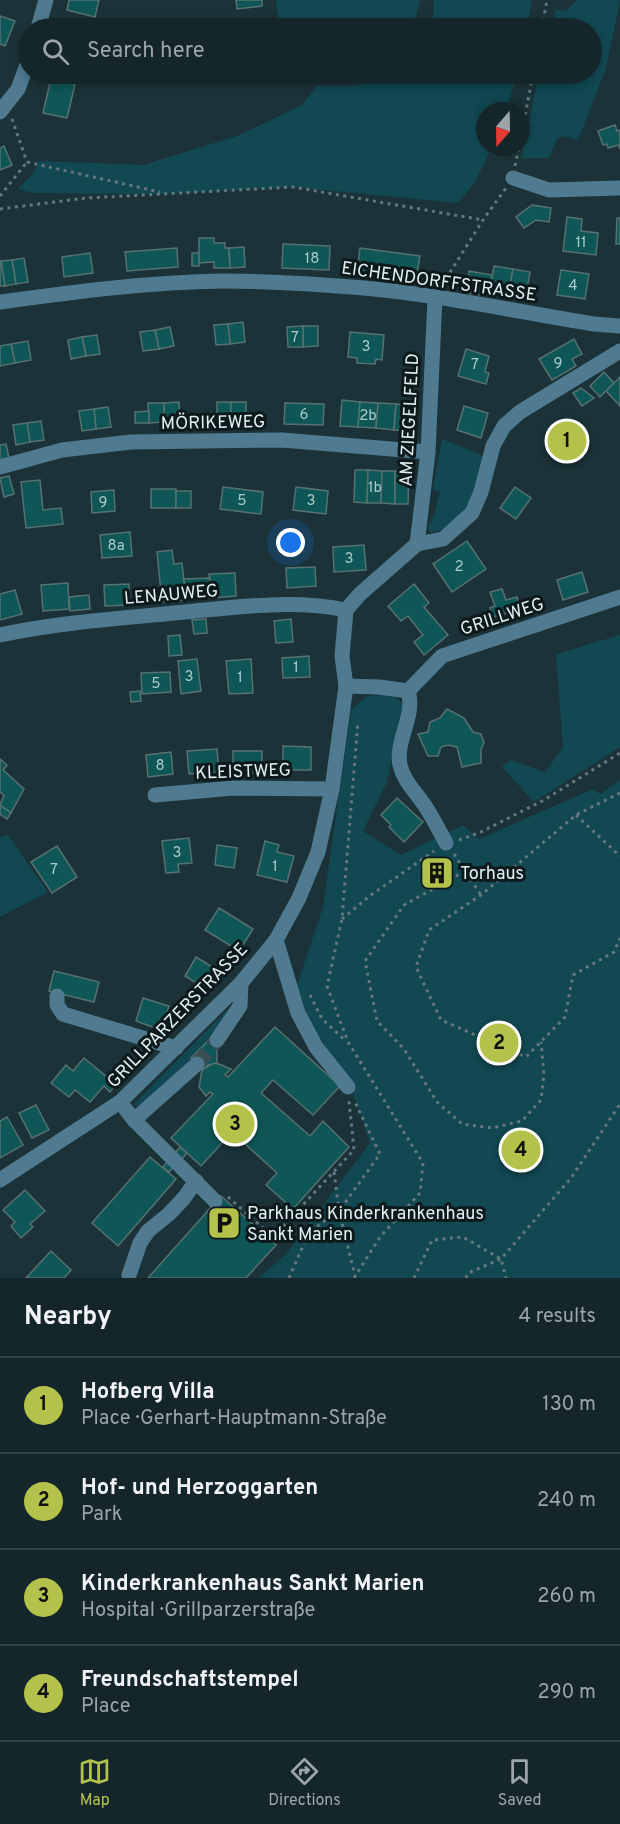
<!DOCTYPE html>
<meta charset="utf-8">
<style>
:root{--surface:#14262a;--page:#1d2e32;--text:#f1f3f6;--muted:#9da5a8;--line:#334347;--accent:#b3c24b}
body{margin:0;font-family:Overpass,sans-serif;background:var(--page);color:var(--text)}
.compass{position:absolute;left:476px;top:102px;width:54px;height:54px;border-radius:50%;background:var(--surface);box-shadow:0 3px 9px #0003;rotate:200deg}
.you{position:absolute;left:291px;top:543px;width:21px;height:21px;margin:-15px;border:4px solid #fff;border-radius:50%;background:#1a73e8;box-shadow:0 0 0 9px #1a73e833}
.badge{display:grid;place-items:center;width:39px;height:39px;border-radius:50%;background:var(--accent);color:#111;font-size:20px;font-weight:700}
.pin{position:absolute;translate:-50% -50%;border:3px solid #fff;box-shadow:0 2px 6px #0006}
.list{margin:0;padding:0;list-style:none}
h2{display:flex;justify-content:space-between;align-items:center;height:78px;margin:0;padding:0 24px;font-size:26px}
h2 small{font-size:20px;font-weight:400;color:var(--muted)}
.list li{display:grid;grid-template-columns:39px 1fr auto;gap:18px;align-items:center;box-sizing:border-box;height:96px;padding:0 24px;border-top:2px solid var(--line)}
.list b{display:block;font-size:22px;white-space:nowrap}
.list p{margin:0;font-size:20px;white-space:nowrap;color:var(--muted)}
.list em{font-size:20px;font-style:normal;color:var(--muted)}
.icon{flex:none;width:33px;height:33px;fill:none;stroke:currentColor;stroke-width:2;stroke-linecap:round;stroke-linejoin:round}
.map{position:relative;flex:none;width:620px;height:1278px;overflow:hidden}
.search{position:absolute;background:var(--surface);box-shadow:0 3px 9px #0003;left:18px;right:18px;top:18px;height:66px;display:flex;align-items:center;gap:15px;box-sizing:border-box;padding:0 21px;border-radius:33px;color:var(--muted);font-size:22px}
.sheet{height:462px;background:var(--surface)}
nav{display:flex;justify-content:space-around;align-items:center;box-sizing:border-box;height:84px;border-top:2px solid var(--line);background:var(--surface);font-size:16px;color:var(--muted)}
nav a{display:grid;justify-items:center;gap:3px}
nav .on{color:var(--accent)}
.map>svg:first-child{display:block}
</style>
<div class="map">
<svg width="620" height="1278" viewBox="0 0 620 1278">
<rect width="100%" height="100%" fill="#1b3338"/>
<!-- green -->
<g fill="#114852">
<polygon points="276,0 420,0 413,28 279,28"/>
<polygon points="434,0 532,0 527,28 432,28"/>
<polygon points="577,0 620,0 606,68 578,140 564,136 557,139 549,158 521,158 539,74 592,74 592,28 551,28 556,10 566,11"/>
<polygon points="390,74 517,74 506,111 485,111 485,147 492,147 475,182 458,203 293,187 166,194 33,193 18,189 33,173 39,161 143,165 237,136 302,105 317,86 355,86"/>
<path d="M 442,439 L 486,457 C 483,469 479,493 472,503 C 464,514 443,534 430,532 L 428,527 L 434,515 L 440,492 L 433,489 Z"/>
<polygon points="620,635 620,747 534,802 502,767 510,760 545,772 563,748 556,654"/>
<polygon points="381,694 395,697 404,705 386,784 363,831 401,855 463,825 479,839 593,789 600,794 620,780 620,1278 259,1278 286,1254 370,1143 349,1082 311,1025 297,985 323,907 351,710 366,697"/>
<polygon points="8,835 48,892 0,917 0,837"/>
<path d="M 233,1004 C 210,1045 174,1076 141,1109 L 134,1105 L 136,1102 Z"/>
</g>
<!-- building -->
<g fill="#0e5756" stroke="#577170" stroke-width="1.5">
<polygon points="69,0 99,0 95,17 67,10"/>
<polygon points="236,0 262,0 262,6 237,9"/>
<polygon points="0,16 15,21 5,46 0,44"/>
<polygon points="51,78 75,84 67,118 43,113"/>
<polygon points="615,125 617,131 620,130 620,149 619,145 608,148 607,144 603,145 598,131"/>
<polygon points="4,146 12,165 0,170 0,148"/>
<polygon points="532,205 551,208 549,222 536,220 524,228 516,217"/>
<polygon points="567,217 582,219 581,231 598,233 596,255 563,251"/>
<polygon points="617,218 620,218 620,244 616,244"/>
<polygon points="199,238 214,238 214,243 225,243 225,248 229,248 230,268 214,268 214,262 199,263"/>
<polygon points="283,244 330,246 329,270 282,268"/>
<polygon points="244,247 245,267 230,268 229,248"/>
<polygon points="177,248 178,267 127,271 125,252"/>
<polygon points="360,248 420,256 416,280 357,272"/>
<polygon points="90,253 93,273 64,277 62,257"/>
<rect x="192" y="253" width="7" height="13"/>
<polygon points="24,258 28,282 16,284 12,260"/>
<polygon points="12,260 16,284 5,286 1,261"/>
<polygon points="1,261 5,286 0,286 0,262"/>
<polygon points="494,266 513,269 509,292 490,289"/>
<polygon points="513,269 530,272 526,295 509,292"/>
<polygon points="561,270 589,274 585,299 557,295"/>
<polygon points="469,271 492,275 489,296 466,293"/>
<polygon points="243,322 245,342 230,344 228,324"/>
<polygon points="228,324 230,344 216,345 214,325"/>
<polygon points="303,326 318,326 318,346 303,347"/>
<polygon points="303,326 303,347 288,347 287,327"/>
<polygon points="170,327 174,346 159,349 155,330"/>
<polygon points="155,330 159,349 143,351 140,332"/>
<polygon points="350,332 384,335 382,360 376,359 375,364 357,363 357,358 348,357"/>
<polygon points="97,335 100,354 86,356 82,337"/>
<polygon points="82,337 86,356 71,359 68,340"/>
<polygon points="574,339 582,354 572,359 576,366 552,380 539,359"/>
<polygon points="28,341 31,360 15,363 11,344"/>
<polygon points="11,344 15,363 0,366 0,346"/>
<polygon points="466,349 489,356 485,372 489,373 486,384 458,376"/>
<polygon points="604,372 614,383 600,397 590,386"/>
<polygon points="620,377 620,406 606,391"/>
<polygon points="581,388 594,398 582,406 573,393"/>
<polygon points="342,400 360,402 358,427 340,426"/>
<polygon points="179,402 180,422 164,422 164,403"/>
<polygon points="217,402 231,402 231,421 217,422"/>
<rect x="231" y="402" width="15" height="19"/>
<polygon points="360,402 378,403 376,428 358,427"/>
<polygon points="148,403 164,403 164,422 149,423"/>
<polygon points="285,403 324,404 323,425 284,424"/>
<polygon points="378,403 396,404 394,430 376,428"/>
<polygon points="396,404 413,406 411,431 394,430"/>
<polygon points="464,406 488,413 481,438 457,430"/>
<polygon points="108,407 111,427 96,429 94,409"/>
<polygon points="94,409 96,429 82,431 79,411"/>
<polygon points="149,411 149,423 135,423 135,412"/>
<polygon points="41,421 44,440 30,442 27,423"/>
<polygon points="27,423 30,442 16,445 13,425"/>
<polygon points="564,428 580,442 569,455 553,440"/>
<polygon points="6,444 9,458 0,460 0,445"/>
<polygon points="355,470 368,470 367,503 354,502"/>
<polygon points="368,470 382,471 381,503 367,503"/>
<polygon points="382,471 395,471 395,504 381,503"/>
<polygon points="395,471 409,471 408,504 395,504"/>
<polygon points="9,476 14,494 4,497 0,478"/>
<polygon points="40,480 43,510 61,508 63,524 26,528 21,482"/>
<polygon points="223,487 263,492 261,514 220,509"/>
<polygon points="296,487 328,491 326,514 293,510"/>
<polygon points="515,487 531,498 516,519 500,508"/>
<rect x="151" y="489" width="25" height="19"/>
<polygon points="114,490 115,511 92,513 91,492"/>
<rect x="176" y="491" width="15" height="17"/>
<polygon points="130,532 132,556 102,558 100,535"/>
<polygon points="467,541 486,569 452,592 433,564"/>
<polygon points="364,545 366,570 334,572 333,547"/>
<polygon points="172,550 174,564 182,563 186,600 162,602 157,552"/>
<polygon points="315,567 316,586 287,588 286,568"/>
<polygon points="582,572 588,592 563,600 557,580"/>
<polygon points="235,573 236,596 211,598 209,574"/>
<polygon points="210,578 211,598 186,600 184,579"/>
<polygon points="68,583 69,609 43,611 41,585"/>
<polygon points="129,584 130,605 105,606 104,585"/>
<polygon points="414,584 429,603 424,607 448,635 424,655 414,642 423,635 408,616 401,621 388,606"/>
<polygon points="502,589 506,600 517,597 520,609 493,617 490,608 495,606 490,592"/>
<polygon points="15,590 22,614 0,620 0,594"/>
<polygon points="89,595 90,609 70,611 69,597"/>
<polygon points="206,619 207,633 194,634 192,620"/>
<polygon points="291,619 293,642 276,643 274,621"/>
<polygon points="180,635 182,655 169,656 168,636"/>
<polygon points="309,656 310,677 283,678 282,658"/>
<polygon points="197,659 201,691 181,694 178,661"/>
<polygon points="251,659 253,693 229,694 226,661"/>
<polygon points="170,672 171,692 142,694 141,673"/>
<polygon points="140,691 141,701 131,702 130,692"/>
<polygon points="447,709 464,718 473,732 481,734 484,743 481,749 481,763 462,767 457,747 448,745 441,747 438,756 428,756 418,734 428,732 430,722 440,718"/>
<polygon points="283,746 311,747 311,770 283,770"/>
<polygon points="217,749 219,772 189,774 187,751"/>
<polygon points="233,751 262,751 262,773 233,772"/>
<polygon points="171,752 173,774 148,777 146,755"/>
<polygon points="0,759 7,765 3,770 24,789 11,813 0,805 4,795 0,792"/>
<polygon points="397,798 423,822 404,842 389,827 391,825 381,815"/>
<polygon points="0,805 11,813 7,819 0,814"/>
<polygon points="189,838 192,863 178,864 179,872 166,873 162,841"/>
<polygon points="265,841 279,845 277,852 294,856 287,882 257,875"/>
<polygon points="217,845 237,848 234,868 215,865"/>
<polygon points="57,846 77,877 52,893 31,862"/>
<polygon points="441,861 449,876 432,885 424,871"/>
<polygon points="219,908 253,929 239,951 205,930"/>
<polygon points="196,957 214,968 203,987 185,976"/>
<polygon points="54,971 99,982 94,1002 49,991"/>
<polygon points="143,998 169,1006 161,1030 136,1021"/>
<polygon points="275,1027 340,1086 313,1115 273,1080 261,1093 310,1136 323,1121 349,1147 293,1209 266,1185 277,1173 232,1132 201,1166 171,1138 213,1094 210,1092 206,1096 199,1087 202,1070 213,1063 219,1064 231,1069 225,1075 228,1077"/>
<polygon points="217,1032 217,1063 208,1065 202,1070 191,1058"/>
<polygon points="84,1058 107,1077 113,1070 122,1077 110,1092 104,1086 90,1102 75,1090 69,1097 51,1083 66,1065 73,1071"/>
<polygon points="36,1105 49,1130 32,1138 19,1113"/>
<polygon points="7,1117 23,1145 0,1158 0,1121"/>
<circle cx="521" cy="1149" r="7"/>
<polygon points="180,1147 187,1153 169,1172 163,1167"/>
<polygon points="150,1157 176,1179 118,1246 92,1223"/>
<polygon points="25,1190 45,1211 30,1224 33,1227 21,1238 11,1226 15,1222 3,1210"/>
<polygon points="221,1196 276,1245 246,1278 148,1278"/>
<polygon points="51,1251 71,1270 64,1278 26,1278"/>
</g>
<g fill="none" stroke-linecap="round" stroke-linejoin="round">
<!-- minor-tunnel -->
<polyline stroke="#394f54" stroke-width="15" stroke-dasharray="15 8" stroke-linecap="butt" points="197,1064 217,1040"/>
<!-- path -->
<g stroke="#64787d" stroke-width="3" stroke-dasharray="3 4.5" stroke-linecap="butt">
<polyline points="542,28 547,0"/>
<polyline points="12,119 27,162"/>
<polyline points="521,137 533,74"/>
<polyline points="27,162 160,192"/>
<polyline points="515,166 519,147"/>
<polyline points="0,196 27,162"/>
<polyline points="0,209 86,198 293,187 483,220"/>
<polyline points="442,285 483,220 506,188"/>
<polyline points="620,793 576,815 481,895 429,930 416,967 441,1020 526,1057 565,1017 573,975 614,952 620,938"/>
<polyline points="576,815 620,856"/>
<polyline points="459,840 481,832 544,800 620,753"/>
<polyline points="454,854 481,895"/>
<polyline points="465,871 404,905 365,961 377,1021 404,1049 437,1102 462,1124 492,1128 522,1121 541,1100 544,1074 541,1042"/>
<polyline points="342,919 371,895 434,851"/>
<polyline points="310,995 322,1019 346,1041"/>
<polyline points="334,1172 339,1211 355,1276"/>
<polyline points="228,1197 273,1237 354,1150 349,1101"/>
<polyline points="289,1278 309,1232 339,1211 380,1154 354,1100"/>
<polyline points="354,1278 380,1237 420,1193 423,1163 348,1042 327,986 342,919 358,721"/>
<polyline points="414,1278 432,1240 463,1237 501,1259 506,1278"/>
<polyline points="466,1278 468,1273 501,1259 571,1178 620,1104"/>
</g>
<!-- minor -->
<g stroke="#507a8f" stroke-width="15">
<polyline points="38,28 46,0"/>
<polyline points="0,112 18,89 28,62"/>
<polyline points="513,178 549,190 620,188"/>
<path d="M 0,302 C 74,292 148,282 223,281 C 270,281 317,284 364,288 C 441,295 518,312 594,324 L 620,326"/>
<polyline points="0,467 62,450 131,442 282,440 428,452"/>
<polyline points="417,544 428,452 435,298"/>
<path d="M 0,635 C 62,622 124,618 186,612 C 238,607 294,599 346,610"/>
<path d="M 346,686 L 379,687 L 408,691 C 416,716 395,740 400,765 C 404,783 419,795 427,809 C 434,820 440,832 446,843"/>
<polyline points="408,691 442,656 620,597"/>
<polyline points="155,795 234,788 332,789"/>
<polyline points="276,940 298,1013 316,1047 348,1087"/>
<polyline points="57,996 57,1005 63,1014 176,1048"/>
<polyline points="217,1040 240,1006 241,983"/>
<polyline points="120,1102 134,1120 215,1201"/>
<polyline points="134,1120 197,1064"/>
<polyline points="0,1180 120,1102 241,983 276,940 299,898 318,852 332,789 346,686 342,656 346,610 360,594 417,544 443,539 472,513 481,492 493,446 504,426 520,412 620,351"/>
<polyline points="129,1275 140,1243 148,1231 169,1214 184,1198 196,1181"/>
</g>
</g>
<!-- icons -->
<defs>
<symbol id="building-square" viewBox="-11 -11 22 22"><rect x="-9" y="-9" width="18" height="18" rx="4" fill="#b3c24b" stroke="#0e191b"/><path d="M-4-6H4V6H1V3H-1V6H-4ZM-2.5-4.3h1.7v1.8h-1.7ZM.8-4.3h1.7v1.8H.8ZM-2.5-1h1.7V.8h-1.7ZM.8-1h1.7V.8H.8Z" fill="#111"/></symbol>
<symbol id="parking-square" viewBox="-11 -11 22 22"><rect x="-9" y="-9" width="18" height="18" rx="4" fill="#b3c24b" stroke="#0e191b"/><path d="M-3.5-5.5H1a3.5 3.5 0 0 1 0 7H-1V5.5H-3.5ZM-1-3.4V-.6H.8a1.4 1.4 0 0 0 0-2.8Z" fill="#111"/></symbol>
</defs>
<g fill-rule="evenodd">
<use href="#building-square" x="418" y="854" width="38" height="38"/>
<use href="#parking-square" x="205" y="1204" width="38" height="38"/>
</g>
<g text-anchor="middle" stroke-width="6" stroke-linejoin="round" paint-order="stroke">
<!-- number labels -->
<g font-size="15" fill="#acc9cb">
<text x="581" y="247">11</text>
<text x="312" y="263">18</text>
<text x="573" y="290">4</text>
<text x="295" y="342">7</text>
<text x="366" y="351">3</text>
<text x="558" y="368">9</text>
<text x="475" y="369">7</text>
<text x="304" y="419">6</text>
<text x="368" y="420">2b</text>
<text x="375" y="492">1b</text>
<text x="242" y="505">5</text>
<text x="311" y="505">3</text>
<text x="103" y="507">9</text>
<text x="116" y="550">8a</text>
<text x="349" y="563">3</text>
<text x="459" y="571">2</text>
<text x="296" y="672">1</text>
<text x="189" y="681">3</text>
<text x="240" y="682">1</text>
<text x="156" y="688">5</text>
<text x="160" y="770">8</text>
<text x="177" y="857">3</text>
<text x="275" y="871">1</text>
<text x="54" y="874">7</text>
</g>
<!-- street labels -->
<g font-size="18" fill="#e1eff2" stroke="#0e191b">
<text transform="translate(439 281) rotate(8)" y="6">EICHENDORFFSTRASSE</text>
<text transform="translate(409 420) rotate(-87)" y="6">AM ZIEGELFELD</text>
<text transform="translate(213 422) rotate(-1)" y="6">MÖRIKEWEG</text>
<text transform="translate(171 594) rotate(-5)" y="6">LENAUWEG</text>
<text transform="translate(502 616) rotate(-18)" y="6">GRILLWEG</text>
<text transform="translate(243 771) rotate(-2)" y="6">KLEISTWEG</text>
<text transform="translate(177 1015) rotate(-46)" y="6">GRILLPARZERSTRASSE</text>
</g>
<!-- poi labels -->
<g font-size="18" fill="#e1eff2" stroke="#0e191b" text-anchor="start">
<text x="460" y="879">Torhaus</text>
<text x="247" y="1219">Parkhaus Kinderkrankenhaus<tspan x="247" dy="21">Sankt Marien</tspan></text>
</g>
</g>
</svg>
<svg class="compass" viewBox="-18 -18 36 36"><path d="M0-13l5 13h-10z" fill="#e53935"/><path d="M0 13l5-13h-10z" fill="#9da5a8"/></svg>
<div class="you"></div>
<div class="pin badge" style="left:567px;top:441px">1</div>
<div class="pin badge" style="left:499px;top:1043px">2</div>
<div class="pin badge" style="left:235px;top:1124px">3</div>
<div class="pin badge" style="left:521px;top:1150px">4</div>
<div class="search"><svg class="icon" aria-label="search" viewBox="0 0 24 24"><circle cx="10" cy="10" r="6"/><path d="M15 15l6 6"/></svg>Search here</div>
</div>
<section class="sheet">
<h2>Nearby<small>4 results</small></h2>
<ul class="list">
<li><span class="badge">1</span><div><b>Hofberg Villa</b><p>Place · Gerhart-Hauptmann-Straße</p></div><em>130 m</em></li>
<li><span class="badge">2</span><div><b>Hof- und Herzoggarten</b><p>Park</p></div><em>240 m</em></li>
<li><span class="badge">3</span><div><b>Kinderkrankenhaus Sankt Marien</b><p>Hospital · Grillparzerstraße</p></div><em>260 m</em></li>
<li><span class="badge">4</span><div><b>Freundschaftstempel</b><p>Place</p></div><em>290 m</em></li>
</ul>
</section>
<nav>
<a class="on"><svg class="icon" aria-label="map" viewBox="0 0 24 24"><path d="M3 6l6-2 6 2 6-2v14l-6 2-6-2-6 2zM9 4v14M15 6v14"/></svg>Map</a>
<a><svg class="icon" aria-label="directions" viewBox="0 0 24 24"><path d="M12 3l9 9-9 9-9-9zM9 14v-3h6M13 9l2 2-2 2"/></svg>Directions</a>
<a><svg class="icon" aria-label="saved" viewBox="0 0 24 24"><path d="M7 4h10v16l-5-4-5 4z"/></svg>Saved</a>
</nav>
